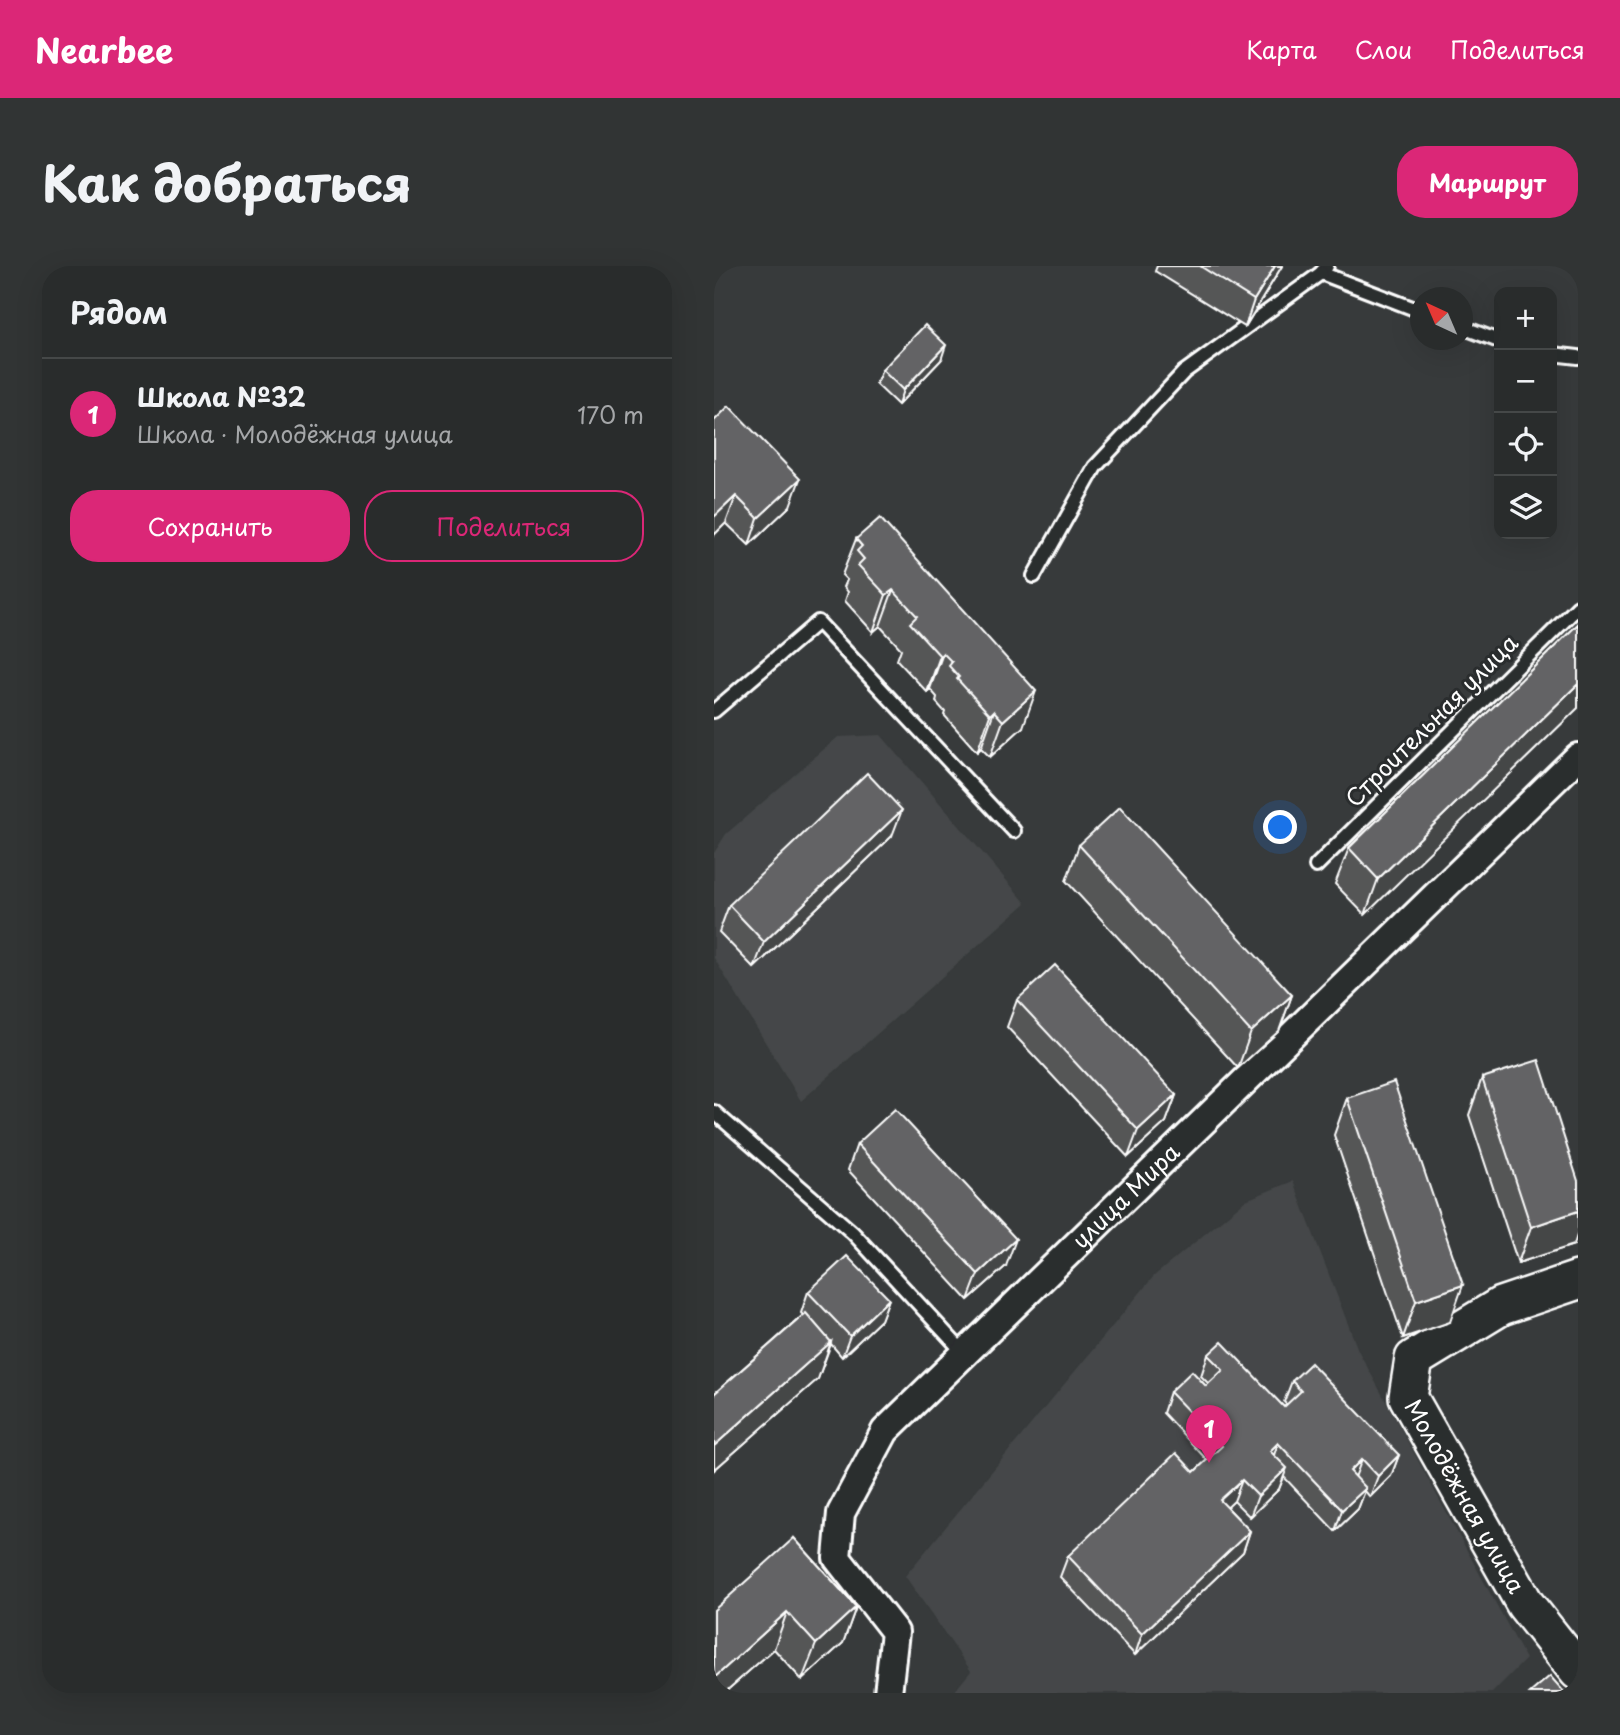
<!DOCTYPE html>
<html lang="ru">
<meta charset="utf-8">
<style>
:root{--surface:#292c2c;--page:#313434;--text:#f1f3f6;--muted:#a5a7a9;--line:#454848;--accent:#db2777}
body{margin:0;font-family:"Playpen Sans",sans-serif;background:var(--page);color:var(--text)}
.controls{position:absolute;right:21px;top:21px;display:grid;overflow:hidden;border-radius:14px;box-shadow:0 7px 28px #0002}
.controls button{width:63px;height:63px;display:grid;place-items:center;padding:0;border:0;border-bottom:2px solid var(--line);background:var(--surface);color:var(--text);font:35px sans-serif}
.compass{position:absolute;left:696px;top:21px;width:63px;height:63px;border-radius:50%;background:var(--surface);box-shadow:0 7px 28px #0002;rotate:316deg}
.you{position:absolute;left:567px;top:562px;width:24px;height:24px;margin:-18px;border:5px solid #fff;border-radius:50%;background:#1a73e8;box-shadow:0 0 0 10px #1a73e833}
.badge{display:grid;place-items:center;width:46px;height:46px;border-radius:50%;background:var(--accent);color:#fff;font-size:23px;font-weight:700}
.pin{position:absolute;translate:-50% -58px;filter:drop-shadow(0 2px 4px #0008)}
.pin::after{content:'';position:absolute;top:37px;width:24px;height:21px;background:inherit;clip-path:polygon(0 0,100% 0,50% 100%)}
.list{margin:0;padding:0;list-style:none}
h2{display:flex;justify-content:space-between;align-items:center;height:91px;margin:0;padding:0 28px;font-size:30px}
h2 small{font-size:23px;font-weight:400;color:var(--muted)}
.list li{display:grid;grid-template-columns:46px 1fr auto;gap:21px;align-items:center;box-sizing:border-box;height:112px;padding:0 28px;border-top:2px solid var(--line)}
.list b{display:block;font-size:26px;white-space:nowrap}
.list p{margin:0;font-size:23px;white-space:nowrap;color:var(--muted)}
.list em{font-size:23px;font-style:normal;color:var(--muted)}
.actions{display:flex;gap:14px;padding:21px 28px}
.actions a{flex:1;padding:16px 0;border:2px solid var(--accent);border-radius:28px;text-align:center;font-size:24px;color:var(--accent)}
.actions .main{background:var(--accent);color:#fff}
.icon{flex:none;width:38px;height:38px;fill:none;stroke:currentColor;stroke-width:2;stroke-linecap:round;stroke-linejoin:round}
.map{position:relative;flex:none;width:864px;height:1427px;overflow:hidden;border-radius:28px}
header{display:flex;align-items:center;gap:42px;box-sizing:border-box;height:98px;padding:0 35px;background:var(--accent);color:#fff}
header strong{font-size:33px}
nav{display:flex;gap:38px;margin-inline-start:auto;font-size:24px}
.intro{display:flex;align-items:center;justify-content:space-between;box-sizing:border-box;height:168px;padding:0 42px}
h1{margin:0;font-size:49px}
.button{padding:18px 32px;border-radius:28px;background:var(--accent);color:#fff;font-size:24px;font-weight:700}
main{display:flex;gap:42px;padding:0 42px}
aside{flex:1;background:var(--surface);border-radius:28px;box-shadow:0 7px 28px #0002}
.map>svg:first-child{display:block}
</style>
<header>
<strong>Nearbee</strong>
<nav><a>Карта</a><a>Слои</a><a>Поделиться</a></nav>
</header>
<div class="intro"><h1>Как добраться</h1><a class="button">Маршрут</a></div>
<main>
<aside>
<h2>Рядом<small></small></h2>
<ul class="list">
<li><span class="badge">1</span><div><b>Школа №32</b><p>Школа · Молодёжная улица</p></div><em>170 m</em></li>
</ul>
<div class="actions"><a class="main">Сохранить</a><a>Поделиться</a></div>
</aside>
<div class="map">
<svg width="864" height="1427" viewBox="0 0 864 1427">
<rect width="100%" height="100%" fill="#373a3b"/>
<filter id="ink" filterUnits="userSpaceOnUse"><feTurbulence type="fractalNoise" baseFrequency=".0143" numOctaves="2"/><feDisplacementMap in="SourceGraphic" scale="14" xChannelSelector="R" yChannelSelector="G"/><feConvolveMatrix kernelMatrix="1 2 1 2 8 2 1 2 1" color-interpolation-filters="sRGB"/></filter>
<g filter="url(#ink)">
<!-- built -->
<g fill="#444748">
<polygon points="167,469 312,637 87,835 0,692 0,587 12,568 124,471"/>
<polygon points="579,915 644,1084 812,1393 778,1427 239,1427 257,1405 191,1310 440,1010 532,934"/>
</g>
<g fill="none" stroke-linecap="round" stroke-linejoin="round">
<defs>
<g id="lane">
<polyline points="613,0 607,7 706,45"/>
<polyline points="748,61 785,75"/>
<polyline points="838,88 864,91"/>
<polyline points="320,310 381,201 470,106 607,7"/>
<polyline points="0,445 104,356 300,565"/>
<polyline points="602,600 864,341"/>
<polyline points="0,846 139,967 251,1088"/>
</g>
<g id="street">
<path id="s1" d="M 174,1427 L 181,1366 L 123,1292 L 127,1247 L 171,1165 L 864,491"/>
</g>
<g id="secondary">
<path id="s2" d="M 864,1014 L 787,1040 L 700,1093 L 694,1131 L 811,1338 L 864,1405"/>
</g>
</defs>
<!-- lane casing -->
<use href="#lane" stroke="#fff" stroke-width="18"/>
<!-- street casing -->
<use href="#street" stroke="#fff" stroke-width="32"/>
<!-- secondary casing -->
<use href="#secondary" stroke="#fff" stroke-width="42"/>
<!-- lane -->
<use href="#lane" stroke="#2a2d2e" stroke-width="12"/>
<!-- street -->
<use href="#street" stroke="#2a2d2e" stroke-width="26"/>
<!-- secondary -->
<use href="#secondary" stroke="#2a2d2e" stroke-width="37"/>
</g>
<!-- wall -->
<g fill="#555657" stroke="#fff" stroke-width="2">
<polygon points="443,0 568,0 531,61 441,5"/>
<polygon points="227,94 184,139 162,118 168,104"/>
<polygon points="0,155 76,240 35,279 12,257 0,269"/>
<polygon points="142,273 309,461 276,491 267,482 263,486 230,449 231,446 222,436 223,431 216,423 213,426 183,394 187,383 166,360 159,366 131,335 134,326 130,321 133,314 128,309"/>
<polygon points="864,358 651,649 621,618 635,582"/>
<polygon points="178,570 40,702 5,666 15,639"/>
<polygon points="365,579 578,729 565,765 524,802 352,615"/>
<polygon points="303,734 462,829 452,856 414,891 293,761"/>
<polygon points="768,812 860,979 804,997 755,849"/>
<polygon points="633,832 736,1056 689,1072 620,869"/>
<polygon points="143,878 292,1000 254,1034 134,904"/>
<polygon points="94,1026 175,1033 167,1054 128,1091 117,1078 104,1113 0,1204 0,1128 89,1049 87,1047"/>
<polygon points="494,1089 570,1141 573,1139 570,1136 578,1115 685,1189 677,1210 656,1231 651,1225 644,1243 621,1265 570,1211 565,1223 536,1251 520,1235 513,1241 536,1265 529,1286 421,1389 346,1311 354,1290 480,1206 493,1194 449,1147 456,1126 492,1120 495,1118 487,1110"/>
<polygon points="80,1272 142,1341 129,1377 88,1414 60,1383 10,1427 0,1427"/>
</g>
<!-- shaded-wall -->
<g fill="#454647" stroke="#fff" stroke-width="2">
<polygon points="561,0 568,0 531,61 540,34"/>
<polygon points="232,79 227,94 184,139 189,124"/>
<polygon points="86,213 76,240 35,279 44,252"/>
<polygon points="22,230 12,257 0,269 0,251"/>
<polygon points="179,324 166,360 159,366 172,329"/>
<polygon points="229,387 216,423 213,426 226,390"/>
<polygon points="864,418 864,442 651,649 664,613"/>
<polygon points="322,425 309,461 276,491 289,455"/>
<polygon points="280,445 267,482 263,486 276,449"/>
<polygon points="188,544 178,570 40,702 50,676"/>
<polygon points="578,729 565,765 524,802 537,766"/>
<polygon points="462,829 452,856 414,891 424,864"/>
<polygon points="864,945 864,966 860,979 804,997 817,961"/>
<polygon points="302,973 292,1000 254,1034 264,1008"/>
<polygon points="749,1019 736,1056 689,1072 702,1035"/>
<polygon points="175,1033 167,1054 128,1091 136,1070"/>
<polygon points="117,1076 104,1113 0,1204 0,1180"/>
<polygon points="564,1177 557,1198 556,1185"/>
<polygon points="685,1189 677,1210 656,1231 664,1210"/>
<polygon points="648,1193 640,1214 636,1205"/>
<polygon points="573,1202 565,1223 536,1251 544,1230"/>
<polygon points="528,1214 520,1235 499,1255 506,1234"/>
<polygon points="652,1222 644,1243 621,1265 628,1244"/>
<polygon points="536,1265 529,1286 421,1389 428,1368"/>
<polygon points="142,1341 129,1377 88,1414 102,1378"/>
<polygon points="73,1346 60,1383 10,1427 0,1427 0,1412"/>
</g>
<!-- building -->
<g fill="#636465" stroke="#fff" stroke-width="2">
<polygon points="486,0 561,0 540,34"/>
<polygon points="211,59 232,79 189,124 168,104"/>
<polygon points="15,140 86,213 44,252 22,230 0,251 0,155"/>
<polygon points="166,252 322,425 289,455 280,445 276,449 243,413 245,411 235,400 238,396 229,387 226,390 196,357 203,350 179,324 172,329 144,299 150,293 143,285 148,280 142,273"/>
<polygon points="864,358 864,418 664,613 635,582"/>
<polygon points="153,507 188,544 50,676 15,639"/>
<polygon points="406,541 578,729 537,766 365,579"/>
<polygon points="341,699 462,829 424,864 303,734"/>
<polygon points="825,794 864,915 864,945 817,961 768,812"/>
<polygon points="680,816 749,1019 702,1035 633,832"/>
<polygon points="181,843 302,973 264,1008 143,878"/>
<polygon points="133,990 175,1033 136,1070 94,1026"/>
<polygon points="92,1047 117,1076 0,1180 0,1128"/>
<polygon points="508,1076 570,1141 587,1125 578,1115 597,1097 685,1189 664,1210 648,1193 636,1205 652,1222 628,1244 564,1177 556,1185 573,1202 544,1230 528,1214 506,1234 536,1265 428,1368 354,1290 462,1187 480,1206 508,1180 456,1126 478,1105 492,1120 509,1104 494,1089"/>
<polygon points="80,1272 142,1341 102,1378 73,1346 0,1412 0,1344"/>
<polygon points="836,1410 851,1427 816,1427"/>
</g>
</g>
<g text-anchor="middle" stroke-width="6" stroke-linejoin="round" paint-order="stroke">
<!-- street labels -->
<g font-size="23" fill="#fff" stroke="#2a2d2e">
<text transform="translate(718 455) rotate(-45)" y="8">Строительная улица</text>
<text dy="8" stroke="none"><textPath href="#s1" startOffset="630">улица Мира</textPath></text>
<text dy="8" stroke="none"><textPath href="#s2" startOffset="336">Молодёжная улица</textPath></text>
</g>
</g>
</svg>
<div class="controls">
<button>+</button>
<button>−</button>
<button><svg class="icon" aria-label="locate" viewBox="0 0 24 24"><circle cx="12" cy="12" r="6"/><path d="M12 2v4M12 18v4M2 12h4M18 12h4"/></svg></button>
<button><svg class="icon" aria-label="layers" viewBox="0 0 24 24"><path d="M12 4l9 5-9 5-9-5zM3 14l9 5 9-5"/></svg></button>
</div>
<svg class="compass" viewBox="-18 -18 36 36"><path d="M0-13l5 13h-10z" fill="#e53935"/><path d="M0 13l5-13h-10z" fill="#a5a7a9"/></svg>
<div class="you"></div>
<div class="pin badge" style="left:495px;top:1197px">1</div>
</div>
</main>
